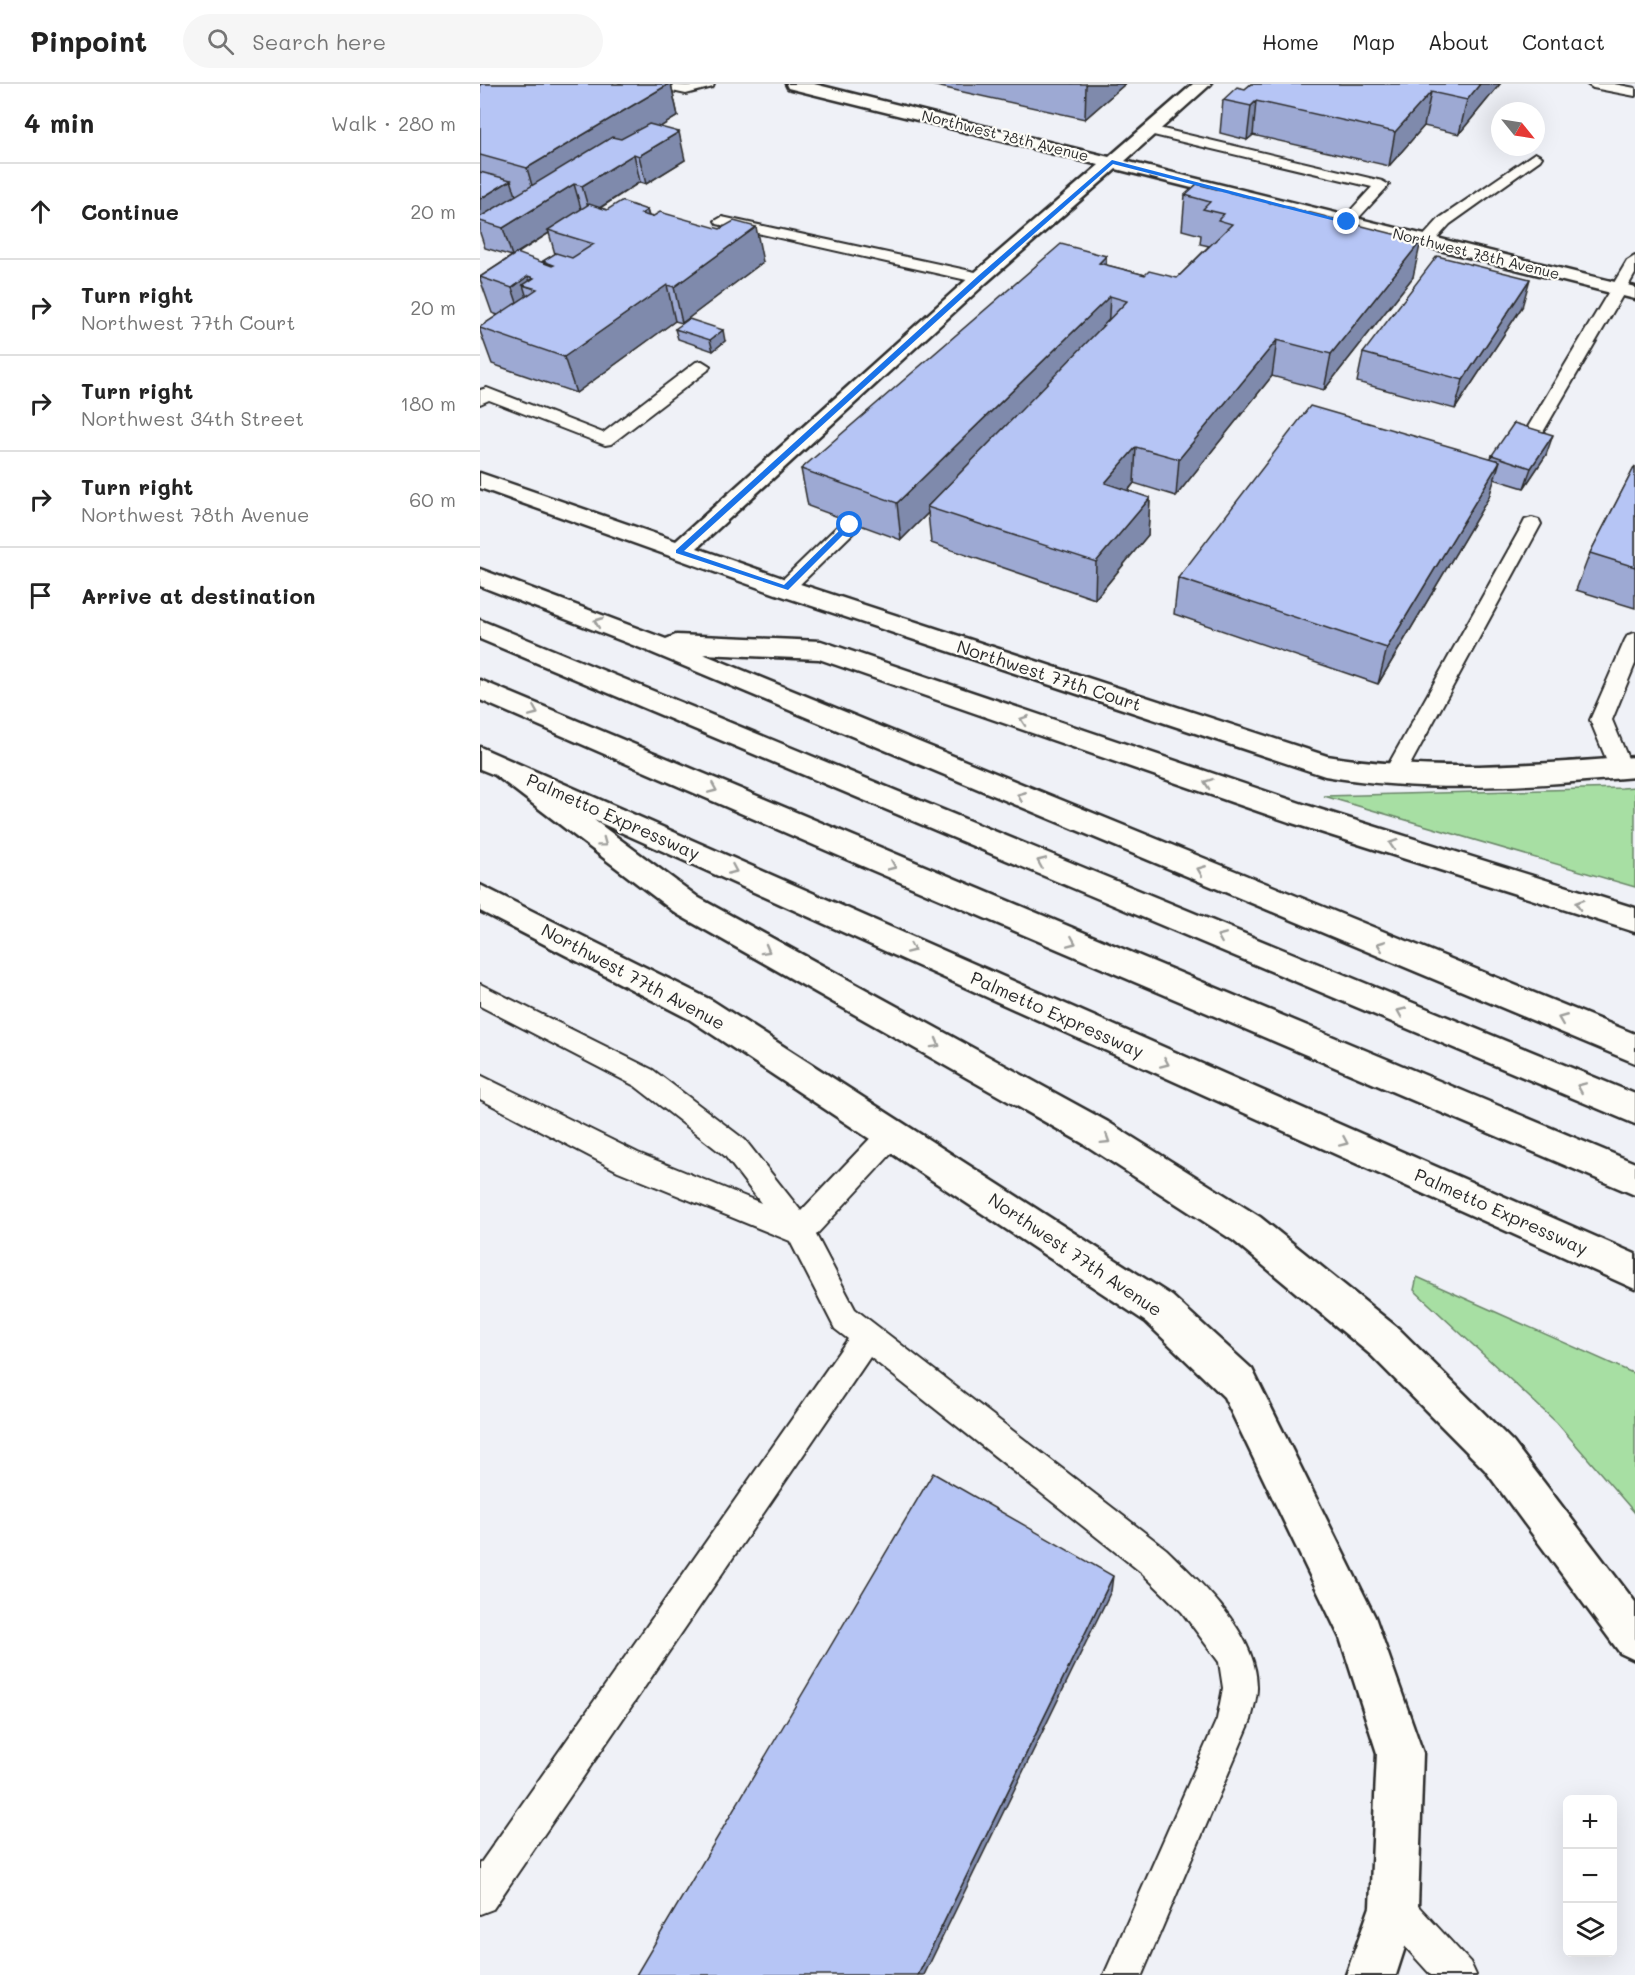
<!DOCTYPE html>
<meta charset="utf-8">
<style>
:root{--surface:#fff;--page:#f6f6f6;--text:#222;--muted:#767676;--line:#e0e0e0}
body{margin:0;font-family:Mali,sans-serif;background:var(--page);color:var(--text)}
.controls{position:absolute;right:18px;bottom:18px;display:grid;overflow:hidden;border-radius:9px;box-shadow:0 6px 24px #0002}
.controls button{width:54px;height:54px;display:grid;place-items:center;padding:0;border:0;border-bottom:2px solid var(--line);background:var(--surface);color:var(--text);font:30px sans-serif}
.compass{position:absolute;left:1011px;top:18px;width:54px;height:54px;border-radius:50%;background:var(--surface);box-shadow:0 6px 24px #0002;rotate:120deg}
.stop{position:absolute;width:18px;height:18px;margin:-14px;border:4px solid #1a73e8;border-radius:50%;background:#fff}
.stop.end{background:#1a73e8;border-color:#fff;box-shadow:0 2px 6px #0008}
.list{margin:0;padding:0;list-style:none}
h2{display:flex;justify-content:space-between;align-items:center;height:78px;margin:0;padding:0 24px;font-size:26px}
h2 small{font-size:20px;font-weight:400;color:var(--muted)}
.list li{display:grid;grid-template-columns:39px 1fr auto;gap:18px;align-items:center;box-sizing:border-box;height:96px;padding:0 24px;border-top:2px solid var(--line)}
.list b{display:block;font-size:22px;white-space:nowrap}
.list p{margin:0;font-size:20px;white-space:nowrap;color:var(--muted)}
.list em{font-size:20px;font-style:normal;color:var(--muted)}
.icon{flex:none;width:33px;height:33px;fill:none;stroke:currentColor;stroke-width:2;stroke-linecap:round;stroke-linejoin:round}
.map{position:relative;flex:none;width:1155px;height:1891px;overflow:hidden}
header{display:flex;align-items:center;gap:36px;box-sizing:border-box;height:84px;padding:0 30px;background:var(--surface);border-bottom:2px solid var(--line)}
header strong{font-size:28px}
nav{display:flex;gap:33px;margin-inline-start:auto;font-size:21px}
.search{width:420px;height:54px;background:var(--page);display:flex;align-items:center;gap:15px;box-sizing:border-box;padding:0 21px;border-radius:33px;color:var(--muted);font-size:22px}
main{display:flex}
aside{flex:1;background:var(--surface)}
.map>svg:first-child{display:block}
</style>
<header>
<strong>Pinpoint</strong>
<div class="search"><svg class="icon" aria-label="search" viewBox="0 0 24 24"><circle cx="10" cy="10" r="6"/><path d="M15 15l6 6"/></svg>Search here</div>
<nav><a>Home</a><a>Map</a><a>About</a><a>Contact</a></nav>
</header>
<main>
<aside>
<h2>4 min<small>Walk · 280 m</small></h2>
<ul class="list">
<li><svg class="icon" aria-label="ahead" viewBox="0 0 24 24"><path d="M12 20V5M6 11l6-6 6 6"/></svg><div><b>Continue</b></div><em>20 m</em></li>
<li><svg class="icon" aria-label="right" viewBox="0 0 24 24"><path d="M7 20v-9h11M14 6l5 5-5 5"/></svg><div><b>Turn right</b><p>Northwest 77th Court</p></div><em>20 m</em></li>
<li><svg class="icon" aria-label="right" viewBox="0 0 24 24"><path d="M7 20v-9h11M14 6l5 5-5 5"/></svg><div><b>Turn right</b><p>Northwest 34th Street</p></div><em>180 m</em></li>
<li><svg class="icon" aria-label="right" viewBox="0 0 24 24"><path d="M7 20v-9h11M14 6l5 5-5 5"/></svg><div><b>Turn right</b><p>Northwest 78th Avenue</p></div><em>60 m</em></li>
<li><svg class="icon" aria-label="arrive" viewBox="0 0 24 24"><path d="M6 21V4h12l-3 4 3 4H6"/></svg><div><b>Arrive at destination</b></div></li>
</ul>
</aside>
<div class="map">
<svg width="1155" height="1891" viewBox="0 0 1155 1891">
<rect width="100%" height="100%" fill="#eff1f7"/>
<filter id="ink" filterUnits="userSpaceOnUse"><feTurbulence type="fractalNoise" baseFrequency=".0167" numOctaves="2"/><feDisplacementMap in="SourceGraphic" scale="12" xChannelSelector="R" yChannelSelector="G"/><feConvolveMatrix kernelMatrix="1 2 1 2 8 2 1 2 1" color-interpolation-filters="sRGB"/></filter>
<g filter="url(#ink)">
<!-- green -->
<g fill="#a7dfa3" stroke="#698567" stroke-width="1.5">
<polygon points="1155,703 1155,803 844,712 1142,704"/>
<polygon points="937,1193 1155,1290 1155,1429 1077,1339 934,1206"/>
</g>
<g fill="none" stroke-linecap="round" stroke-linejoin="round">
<defs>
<g id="service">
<polygon points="177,0 206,2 234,0 233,3 206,10 178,4"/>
<polygon points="1107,0 1134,0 1155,4 1155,12 1113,4"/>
<polygon points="670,42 902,97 909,101 872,141 867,142 860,138 892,103 665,49 663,46 665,43"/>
<polygon points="1055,69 1062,73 1060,76 970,140 952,160 942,160 939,157 960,134"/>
<polygon points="242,133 500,189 508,194 500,199 237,140 235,137"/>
<polygon points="1155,172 1155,190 1063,348 1060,352 1048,352 1045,348 1147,177"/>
<polygon points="222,277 230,282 228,286 131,360 125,361 9,316 0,320 0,306 7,304 123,349 216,278"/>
<polygon points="1052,434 1059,436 1061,440 924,692 921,698 913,700 905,698 902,692 1043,440 1045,436"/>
<polygon points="370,435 377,437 379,441 377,445 312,508 305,510 298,508 295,504 298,500 363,437"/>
<polygon points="1155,549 1155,580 1132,636 1152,684 1149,690 1141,692 1133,690 1130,684 1110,636 1145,556 1148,551"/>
<path d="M 0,900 L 173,986 L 265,1056 L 321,1127 L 402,1042 L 412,1038 L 422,1042 L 425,1050 L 422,1058 L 336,1151 L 375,1225 L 686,1465 C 722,1500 778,1550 777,1604 C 777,1614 773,1626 771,1636 L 662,1891 L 624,1891 L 737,1635 L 743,1604 L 739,1578 L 702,1528 L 662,1489 L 390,1273 L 13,1825 L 0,1830 L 0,1780 L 368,1255 L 355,1245 L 310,1157 L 138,1087 L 0,1015 L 0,991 L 158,1069 L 281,1119 L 245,1072 L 155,1002 L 0,922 Z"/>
<polygon points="914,1804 927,1810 990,1878 996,1891 951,1891 901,1836 895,1823 901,1810"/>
</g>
<g id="minor">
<path d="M 306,0 L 334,0 L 629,73 L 713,0 L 731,0 L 645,77 L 1155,203 L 1155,215 L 636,85 L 507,198 L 217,464 L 314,498 L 847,672 C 950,689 1051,681 1155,673 L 1155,693 C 1051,702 949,710 845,692 L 296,510 L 0,404 L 0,389 L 196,457 L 493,190 L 619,81 L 308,4 Z"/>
<polygon points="0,801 233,917 692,1212 772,1285 895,1533 943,1669 938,1823 916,1891 866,1891 890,1823 897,1669 860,1554 744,1313 666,1238 209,935 0,827"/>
</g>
<g id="motorway">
<polygon points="0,485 186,555 196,551 341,557 350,560 829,722 1155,824 1155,848 809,738 339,575 223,570 1155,950 1155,979 163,565 0,502"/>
<polygon points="0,536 1155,1010 1155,1040 0,555"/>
<polygon points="0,596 1155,1079 1155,1111 380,781 0,616"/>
<polygon points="0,663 1155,1170 1155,1205 114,736 219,814 628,1038 780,1133 919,1245 1033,1358 1155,1518 1155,1576 1140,1569 1005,1386 891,1271 754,1157 604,1060 197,830 15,691 0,685"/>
</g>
</defs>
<!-- service casing -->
<use href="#service" stroke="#2b2b2b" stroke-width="4"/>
<!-- minor casing -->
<use href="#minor" stroke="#2b2b2b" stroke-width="5"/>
<!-- motorway casing -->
<use href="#motorway" stroke="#2b2b2b" stroke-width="5"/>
<!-- service -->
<use href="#service" fill="#fdfcf7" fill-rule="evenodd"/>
<!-- minor -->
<use href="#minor" fill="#fdfcf7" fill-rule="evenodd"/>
<!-- motorway -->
<use href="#motorway" fill="#fdfcf7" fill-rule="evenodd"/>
</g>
<!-- wall -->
<g fill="#9da9d3" stroke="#2b2b2b" stroke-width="1.5" fill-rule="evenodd">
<path d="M 0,0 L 191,0 L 198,32 L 180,43 L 205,76 L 166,100 L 160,98 L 120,124 L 127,126 L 167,126 L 169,132 L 283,178 L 202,239 L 195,237 L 96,309 L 12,280 L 0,247 L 0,243 L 18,231 L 12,229 L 0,195 L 0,193 L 32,172 L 5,164 L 0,149 ZM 69,149 L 75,170 L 63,177 L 64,179 L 35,171 Z"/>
<polygon points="447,0 645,0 605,35"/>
<polygon points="771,0 1020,0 979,50 944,42 909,82 773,51 767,56 740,49 743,16 765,5"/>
<polygon points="717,100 933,193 844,306 792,292 696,412 654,399 648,407 670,414 668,451 615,515 451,459 448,429 421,456 328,422 321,385 626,172 626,181 665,191 697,194 729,162 720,160 721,151 702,146 705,111"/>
<polygon points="1042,223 975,325 877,298 883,269"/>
<polygon points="195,245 245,257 233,267 198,255"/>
<polygon points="1012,371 1066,371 1044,404 1014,395 1009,413 898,600 694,530 698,494 1011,374"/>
<polygon points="1155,382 1155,524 1096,506 1110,469"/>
</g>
<!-- shaded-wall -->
<g fill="#7f8aac" stroke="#2b2b2b" stroke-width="1.5">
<polygon points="189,0 191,0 198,32 57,119 47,84"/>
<polygon points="607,0 645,0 605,35 606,2"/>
<polygon points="1000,0 1020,0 979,50 987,16"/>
<polygon points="951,8 944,42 909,82 915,48"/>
<polygon points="776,17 773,51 767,56 771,22"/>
<polygon points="199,48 205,76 166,100 159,72"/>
<polygon points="154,70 160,98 110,130 102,102"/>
<polygon points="31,96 40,124 0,137 0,115"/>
<polygon points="94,100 102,128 68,146 69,149 32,172 23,144"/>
<polygon points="167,126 176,161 161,130"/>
<polygon points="276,143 283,178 202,239 194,203"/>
<polygon points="941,157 933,193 844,306 851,270"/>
<polygon points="626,172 625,208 619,179"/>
<polygon points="48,192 52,204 43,201 53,233 44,239 32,204"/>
<polygon points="1050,195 1042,223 975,325 983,296"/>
<polygon points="187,201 195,237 96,309 84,273"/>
<polygon points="630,212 628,248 447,423 448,429 421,456 417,419"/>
<polygon points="243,246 245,257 233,267 230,256"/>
<polygon points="797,256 792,292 696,412 699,375"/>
<polygon points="1073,351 1066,371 1044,404 1051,384"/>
<polygon points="656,363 654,399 624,436 625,399"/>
<polygon points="1020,377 1009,413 898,600 907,564"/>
<polygon points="670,414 668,451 615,515 616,478"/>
<polygon points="633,1492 631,1507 444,1891 438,1891"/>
</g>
<!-- building -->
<g fill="#b6c5f5" stroke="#2b2b2b" stroke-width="1.5">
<polygon points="0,0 189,0 47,84 0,71"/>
<polygon points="771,0 1000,0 987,16 951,8 915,48 776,17 771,22 743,16 757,3 765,5"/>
<polygon points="169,40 199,48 159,72 154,70 102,102 94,100 23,144 0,137 0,133 132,53 141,55"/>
<polygon points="0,88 31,96 0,115"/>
<polygon points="717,100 941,157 851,270 797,256 699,375 656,363 625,399 670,414 616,478 447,423 647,217 630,212 417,419 321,385 581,160 626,172 619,179 665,191 669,187 697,194 752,140 738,136 744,130 723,125 730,118 705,111"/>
<polygon points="141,117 167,126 161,130 172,133 180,128 240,145 254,137 276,143 194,203 187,201 84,273 0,244 0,243 57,205 43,201 54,194 48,192 32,204 0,193 37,169 72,182 74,181 63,177 76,169 92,174 114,160 68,146 109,120 127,126"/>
<polygon points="957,172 1050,195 983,296 883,269"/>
<polygon points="209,235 243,246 230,256 195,245"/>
<polygon points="830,322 1020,377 907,564 698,494"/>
<polygon points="1034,339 1073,351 1051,384 1012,371"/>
<polygon points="1155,382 1155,483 1110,469"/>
<polygon points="453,1389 633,1492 438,1891 156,1891"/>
</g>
<!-- one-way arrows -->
<defs><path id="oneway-chevron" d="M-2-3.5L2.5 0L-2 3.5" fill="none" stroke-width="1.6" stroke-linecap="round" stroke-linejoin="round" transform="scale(1.5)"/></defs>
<g stroke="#9e9e9b">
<use href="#oneway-chevron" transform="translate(118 538) rotate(-159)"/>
<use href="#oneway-chevron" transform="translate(54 628) rotate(23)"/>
<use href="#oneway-chevron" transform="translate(544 636) rotate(-161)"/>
<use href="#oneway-chevron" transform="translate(728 699) rotate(-161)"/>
<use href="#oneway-chevron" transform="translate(233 705) rotate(23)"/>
<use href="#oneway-chevron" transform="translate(541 712) rotate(-158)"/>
<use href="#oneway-chevron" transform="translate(123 759) rotate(37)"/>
<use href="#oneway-chevron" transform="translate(913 760) rotate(-162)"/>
<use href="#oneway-chevron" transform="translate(561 778) rotate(-157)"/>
<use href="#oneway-chevron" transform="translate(412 782) rotate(23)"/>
<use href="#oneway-chevron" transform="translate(253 786) rotate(24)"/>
<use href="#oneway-chevron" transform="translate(721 786) rotate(-158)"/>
<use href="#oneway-chevron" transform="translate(1099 820) rotate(-162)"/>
<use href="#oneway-chevron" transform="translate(741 853) rotate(-157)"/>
<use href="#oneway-chevron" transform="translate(592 858) rotate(23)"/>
<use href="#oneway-chevron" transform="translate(901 861) rotate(-158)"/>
<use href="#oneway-chevron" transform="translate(431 865) rotate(24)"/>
<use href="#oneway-chevron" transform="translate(286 866) rotate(29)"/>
<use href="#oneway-chevron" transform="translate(921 928) rotate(-157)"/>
<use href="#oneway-chevron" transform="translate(1082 935) rotate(-158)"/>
<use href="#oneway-chevron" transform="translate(456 960) rotate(29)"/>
<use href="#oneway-chevron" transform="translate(685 979) rotate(24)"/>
<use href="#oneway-chevron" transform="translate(1101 1003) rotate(-157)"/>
<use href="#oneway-chevron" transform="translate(626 1056) rotate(32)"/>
<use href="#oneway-chevron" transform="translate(864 1058) rotate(24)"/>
</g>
</g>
<!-- route -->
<polygon fill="#1a73e8" points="632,76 869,138 867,140 633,80 503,195 204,467 304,501 367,439 372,439 372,442 308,506 196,469 196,466 498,192"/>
<g text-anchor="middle" stroke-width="4.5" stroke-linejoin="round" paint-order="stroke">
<!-- far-street labels -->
<g font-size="15" fill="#2b2b2b" stroke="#fdfcf7">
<text transform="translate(525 52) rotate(14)" y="5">Northwest 78th Avenue</text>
<text transform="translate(996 170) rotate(14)" y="5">Northwest 78th Avenue</text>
</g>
<!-- street labels -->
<g font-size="18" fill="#2b2b2b" stroke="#fdfcf7">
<text transform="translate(569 592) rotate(18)" y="6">Northwest 77th Court</text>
<text transform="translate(133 733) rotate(24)" y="6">Palmetto Expressway</text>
<text transform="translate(153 893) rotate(28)" y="6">Northwest 77th Avenue</text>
<text transform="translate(577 931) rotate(24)" y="6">Palmetto Expressway</text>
<text transform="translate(1021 1128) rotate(24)" y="6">Palmetto Expressway</text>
<text transform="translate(595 1171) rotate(34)" y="6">Northwest 77th Avenue</text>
</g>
</g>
</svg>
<div class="controls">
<button>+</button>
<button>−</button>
<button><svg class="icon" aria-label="layers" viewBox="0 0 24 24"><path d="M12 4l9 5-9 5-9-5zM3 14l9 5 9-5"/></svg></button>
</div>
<svg class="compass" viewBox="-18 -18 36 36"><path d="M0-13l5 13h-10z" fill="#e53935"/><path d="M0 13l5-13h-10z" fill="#767676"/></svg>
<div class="stop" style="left:370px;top:441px"></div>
<div class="stop end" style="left:867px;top:138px"></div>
</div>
</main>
